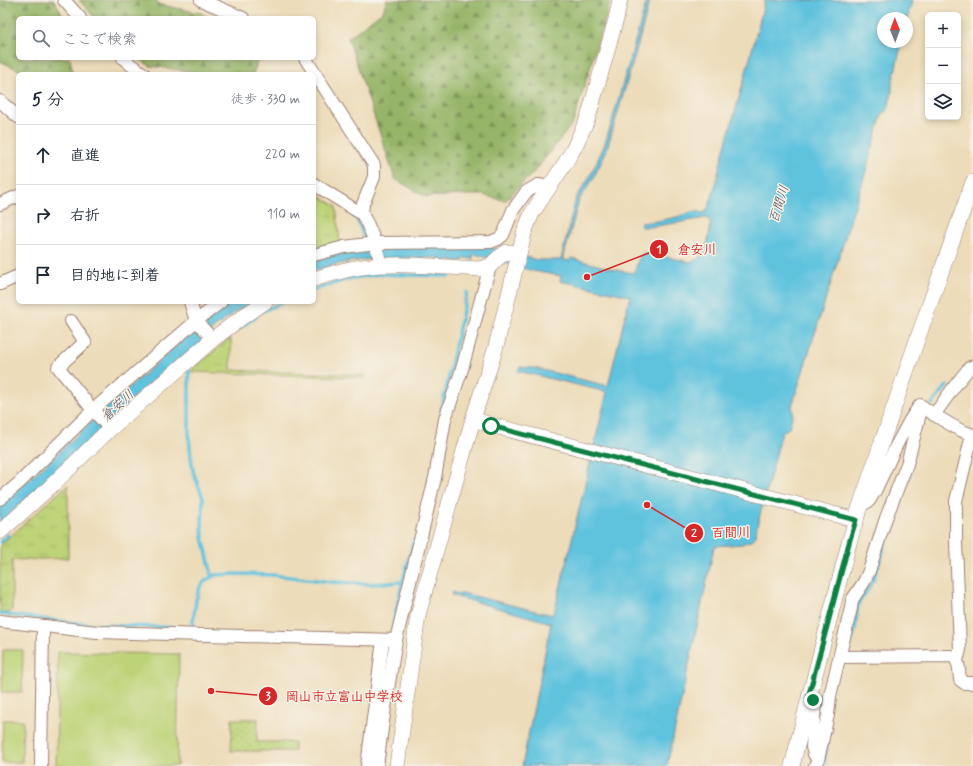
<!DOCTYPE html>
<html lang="ja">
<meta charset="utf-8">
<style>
:root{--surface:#fff;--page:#f2f2f3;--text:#1f2937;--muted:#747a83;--line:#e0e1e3}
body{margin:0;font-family:Mynerve,"Klee One",sans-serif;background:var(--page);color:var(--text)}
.controls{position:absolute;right:12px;top:12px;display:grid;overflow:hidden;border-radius:6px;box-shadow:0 2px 6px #0003}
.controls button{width:36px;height:36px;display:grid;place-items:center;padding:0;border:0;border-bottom:1px solid var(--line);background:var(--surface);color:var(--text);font:20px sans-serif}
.compass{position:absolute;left:877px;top:12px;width:36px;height:36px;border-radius:50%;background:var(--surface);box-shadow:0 2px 6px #0003;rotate:359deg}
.stop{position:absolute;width:12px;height:12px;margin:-9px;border:3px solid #0b8043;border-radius:50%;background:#fff}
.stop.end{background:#0b8043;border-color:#fff;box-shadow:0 1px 4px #0008}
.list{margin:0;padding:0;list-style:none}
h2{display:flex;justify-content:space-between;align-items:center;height:52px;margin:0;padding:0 16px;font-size:17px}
h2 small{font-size:13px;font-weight:400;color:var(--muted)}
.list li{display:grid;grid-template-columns:26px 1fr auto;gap:12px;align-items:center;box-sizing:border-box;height:60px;padding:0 16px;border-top:1px solid var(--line)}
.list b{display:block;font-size:15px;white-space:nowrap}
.list em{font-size:13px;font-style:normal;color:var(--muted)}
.icon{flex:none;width:22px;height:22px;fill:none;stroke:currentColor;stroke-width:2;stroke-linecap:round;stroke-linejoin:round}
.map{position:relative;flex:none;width:973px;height:766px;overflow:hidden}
.search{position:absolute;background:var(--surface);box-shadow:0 2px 6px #0003;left:16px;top:16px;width:300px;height:44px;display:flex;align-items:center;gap:10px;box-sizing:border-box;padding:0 14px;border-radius:6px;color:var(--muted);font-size:15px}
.panel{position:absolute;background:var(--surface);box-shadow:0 2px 6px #0003;left:16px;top:72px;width:300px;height:232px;border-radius:6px}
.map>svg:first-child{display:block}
</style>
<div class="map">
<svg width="973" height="766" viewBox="0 0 973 766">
<defs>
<pattern id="grass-tufts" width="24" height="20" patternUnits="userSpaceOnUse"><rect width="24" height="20" fill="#bdd377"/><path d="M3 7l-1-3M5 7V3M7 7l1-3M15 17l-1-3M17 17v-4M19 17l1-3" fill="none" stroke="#a4b567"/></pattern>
<pattern id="forest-firs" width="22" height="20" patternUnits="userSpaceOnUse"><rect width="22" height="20" fill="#96b568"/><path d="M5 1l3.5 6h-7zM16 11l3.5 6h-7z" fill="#7c9356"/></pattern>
<pattern id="park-dots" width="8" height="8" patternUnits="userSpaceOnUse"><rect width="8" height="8" fill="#bdd377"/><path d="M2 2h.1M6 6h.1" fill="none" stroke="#a4b567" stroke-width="1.8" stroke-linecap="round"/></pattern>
</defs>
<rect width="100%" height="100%" fill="#f7f3e8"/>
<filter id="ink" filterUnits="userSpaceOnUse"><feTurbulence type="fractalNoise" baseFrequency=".025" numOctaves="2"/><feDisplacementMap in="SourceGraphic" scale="8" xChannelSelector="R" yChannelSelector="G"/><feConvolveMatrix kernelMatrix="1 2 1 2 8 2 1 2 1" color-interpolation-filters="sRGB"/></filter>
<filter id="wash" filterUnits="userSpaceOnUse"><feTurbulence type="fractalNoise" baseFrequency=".012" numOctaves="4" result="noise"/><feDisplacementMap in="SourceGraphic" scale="16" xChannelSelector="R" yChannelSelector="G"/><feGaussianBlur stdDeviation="0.9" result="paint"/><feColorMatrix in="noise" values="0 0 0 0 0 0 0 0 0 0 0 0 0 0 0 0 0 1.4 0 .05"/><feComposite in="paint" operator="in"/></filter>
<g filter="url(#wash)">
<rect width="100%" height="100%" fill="#eddcb9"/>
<!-- grass -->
<g fill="url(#grass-tufts)" stroke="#847951">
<polygon points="314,193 336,206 340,243 323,246 314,249"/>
<polygon points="229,339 231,339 231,370 366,375 366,378 192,372 193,369"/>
<polygon points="68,485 68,558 12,560 12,610 10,610 10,613 0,612 0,545"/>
</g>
<!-- forest -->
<g fill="url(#forest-firs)" stroke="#706a4a">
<polygon points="0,0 54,0 62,14 63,18 18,18 18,58 70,58 73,74 27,74 0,61"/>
<polygon points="79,0 155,0 161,5 201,13 209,18 95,18"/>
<polygon points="386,0 611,0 573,123 535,171 505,201 483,195 463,195 426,197 395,179 348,38 384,10"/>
<polygon points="138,58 259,58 253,74 201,74 195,72 150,66"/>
</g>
<!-- park -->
<polygon fill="url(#park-dots)" stroke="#847951" points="232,719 258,719 257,742 294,742 294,751 231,751"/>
<!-- pitch -->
<g fill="#bdd377" stroke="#847951">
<polygon points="3,650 23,650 22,692 2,692"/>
<polygon points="58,652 179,654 177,766 56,766"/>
<polygon points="3,720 23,720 22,762 2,762"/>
</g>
<!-- water -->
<g fill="#60c3de" stroke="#557184">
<path d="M 647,0 L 650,0 L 635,55 L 606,152 L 593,179 L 579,200 L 564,256 L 564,260 L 570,261 L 571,258 L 616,270 L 634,273 L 640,256 L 644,253 L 650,253 L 689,262 C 703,260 707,247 709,235 C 710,229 711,224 709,219 L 706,218 L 650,227 L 643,227 L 640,225 L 641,223 L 657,221 L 677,217 L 694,211 L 703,213 L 706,212 C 715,194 718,173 723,153 C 738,103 752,51 765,0 L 912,0 L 907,21 L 907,18 L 883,18 L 883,42 L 902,42 L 892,84 L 892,92 L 888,109 L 882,114 L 866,171 L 792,406 L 793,413 L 789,428 L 782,432 L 757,526 L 756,535 L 753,540 L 742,544 L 715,546 L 714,547 L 667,766 L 522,766 L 551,623 L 451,595 L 452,592 L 462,595 L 462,593 L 552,615 L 555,610 L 607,392 L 518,371 L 520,367 L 534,368 L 608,386 L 630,296 L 560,281 L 561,276 L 533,271 L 475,254 L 473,255 L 473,259 L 463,258 L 463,261 L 452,261 L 452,258 L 450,258 L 450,261 L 441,262 L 440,258 C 397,258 355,256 314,271 L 314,259 L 371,247 L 485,246 L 537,260 L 561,260 L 576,198 L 586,183 L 592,172 L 604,146 L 610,128 Z"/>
<polygon points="231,302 252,302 240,309 215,327 196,347 170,366 123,407 32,494 0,523 0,506 58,453 91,422 101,413 114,401 183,340"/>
</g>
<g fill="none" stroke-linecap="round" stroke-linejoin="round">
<!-- stream -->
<g stroke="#60c3de" stroke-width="3.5">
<polyline points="351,213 357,219 366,243"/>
<polyline points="314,290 347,279 379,274 450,276"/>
<polyline points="264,311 283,302"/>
<polyline points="231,334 257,316"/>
<polyline points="189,369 189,438 191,457 193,471 203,498 202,526 203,537 212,576"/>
<polyline points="932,404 947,386"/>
<polyline points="441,412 467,292"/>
<polyline points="0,542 8,535"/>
<polyline points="0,614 94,625 192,628 196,600 200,587 205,581 215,575 234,574 273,575 333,582 369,584 403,582"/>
<polyline points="392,631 400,591 414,540"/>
<polyline points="847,656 855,630 858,605 860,601 872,583 883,552 890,524 911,470"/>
<polyline points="386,667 388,650"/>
<polyline points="822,766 824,763 827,745"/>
</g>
</g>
</g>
<g filter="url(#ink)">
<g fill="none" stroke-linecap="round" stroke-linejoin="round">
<defs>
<g id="minor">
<polyline points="64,0 80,18"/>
<polyline points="201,0 243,18"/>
<polyline points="123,58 131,65 144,74"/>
<polyline points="305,58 374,165 374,177 363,204 362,214"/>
<polyline points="0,101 18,117"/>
<path d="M 314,184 L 362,214 C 372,230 377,247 381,266"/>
<polyline points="0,204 18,196"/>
<polyline points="314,255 344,247 376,243 491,242 498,239 503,235 513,210 526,192 538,185 550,187"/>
<polyline points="0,284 18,276"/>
<polyline points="190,302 196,321 213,339"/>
<polyline points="71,321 85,342 58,367 93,410 110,429"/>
<polyline points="934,415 954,387 969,368 973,366"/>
<polyline points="0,499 19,483 93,410 196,321 221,302"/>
<polyline points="860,506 869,501 875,491 897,444 910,420 920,405 941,419 960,430 973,435"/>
<polyline points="0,621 97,632 396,640"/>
<path d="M 840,657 L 951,656 C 960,658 959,672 960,680 L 964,683 L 973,683"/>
<polyline points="957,660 960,650 956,541 956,501 972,435"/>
<polyline points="809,698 813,700 815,705 812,747 814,754 818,760"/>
<polyline points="41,766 43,626"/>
<polyline points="367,766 383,640"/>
<polyline points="377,766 384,714 396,640 435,478 445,419 462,369 490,266"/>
<polyline points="815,766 818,760 828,715 830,696 851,608 852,600 864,582 869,571 886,518 907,464 922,406"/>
</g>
<g id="tertiary">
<path d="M 314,279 C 330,274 346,269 362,267 C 400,262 441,267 479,269 L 490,266 L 498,258 L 507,252 L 519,253"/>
<polyline points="473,419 491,425 856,520"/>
<polyline points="0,532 49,488 110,429 213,339 245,315 265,302"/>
<polyline points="397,766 418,615 473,419 495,350 525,230 532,213 564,165 574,148 588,118 616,19 620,0"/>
<polyline points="792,766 809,698 849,543 860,506 916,343 973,182"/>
</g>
</defs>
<!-- minor casing -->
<use href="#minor" stroke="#9c7e72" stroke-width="14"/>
<!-- tertiary casing -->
<use href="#tertiary" stroke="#9c7e72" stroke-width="16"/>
<!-- minor -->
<use href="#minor" stroke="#fff" stroke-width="12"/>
<!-- tertiary -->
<use href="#tertiary" stroke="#fff" stroke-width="15"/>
</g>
</g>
<g fill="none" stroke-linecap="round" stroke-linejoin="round" filter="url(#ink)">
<!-- route -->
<polyline stroke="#0b8043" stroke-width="5" points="491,426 856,520 849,543 808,698 813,700"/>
</g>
<g text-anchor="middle" stroke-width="3" stroke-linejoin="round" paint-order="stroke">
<!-- water labels -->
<g font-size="13" font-style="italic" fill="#515061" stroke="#f7f3e8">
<text transform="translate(778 204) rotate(-73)" y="5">百間川</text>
<text transform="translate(117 405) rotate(-43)" y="5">倉安川</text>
</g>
</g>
<!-- callouts -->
<path fill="none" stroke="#d62828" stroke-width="1.5" d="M587 277L659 249M647 505L694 533M211 691L268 696"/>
<g fill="#d62828" stroke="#f7f3e8" stroke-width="1.5">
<circle cx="587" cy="277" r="4"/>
<circle cx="647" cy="505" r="4"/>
<circle cx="211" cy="691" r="4"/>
<circle cx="659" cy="249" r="10"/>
<circle cx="694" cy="533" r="10"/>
<circle cx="268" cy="696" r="10"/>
</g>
<g font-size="12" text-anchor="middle" font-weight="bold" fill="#fff">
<text x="659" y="253">1</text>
<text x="694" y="537">2</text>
<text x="268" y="700">3</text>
</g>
<g font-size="13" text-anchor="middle" font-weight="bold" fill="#d62828" stroke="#f7f3e8" stroke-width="3" stroke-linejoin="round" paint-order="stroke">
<text x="697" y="254">倉安川</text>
<text x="731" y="537">百間川</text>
<text x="344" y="701">岡山市立富山中学校</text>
</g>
</svg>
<div class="controls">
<button>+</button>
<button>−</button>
<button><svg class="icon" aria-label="layers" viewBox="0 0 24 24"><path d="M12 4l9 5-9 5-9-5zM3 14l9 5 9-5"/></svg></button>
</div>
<svg class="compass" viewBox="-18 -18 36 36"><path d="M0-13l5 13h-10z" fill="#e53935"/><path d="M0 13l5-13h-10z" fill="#747a83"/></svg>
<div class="stop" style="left:491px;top:426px"></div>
<div class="stop end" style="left:813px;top:700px"></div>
<div class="search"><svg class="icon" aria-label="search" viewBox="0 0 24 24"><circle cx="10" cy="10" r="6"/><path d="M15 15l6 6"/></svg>ここで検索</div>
<section class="panel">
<h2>5 分<small>徒歩 · 330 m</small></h2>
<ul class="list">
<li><svg class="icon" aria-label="ahead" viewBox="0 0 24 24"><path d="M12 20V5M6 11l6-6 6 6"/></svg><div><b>直進</b></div><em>220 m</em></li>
<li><svg class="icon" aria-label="right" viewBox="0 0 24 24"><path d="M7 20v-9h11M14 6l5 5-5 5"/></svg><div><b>右折</b></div><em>110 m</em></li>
<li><svg class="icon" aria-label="arrive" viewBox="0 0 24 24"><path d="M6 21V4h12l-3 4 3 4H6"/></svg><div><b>目的地に到着</b></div></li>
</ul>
</section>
</div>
